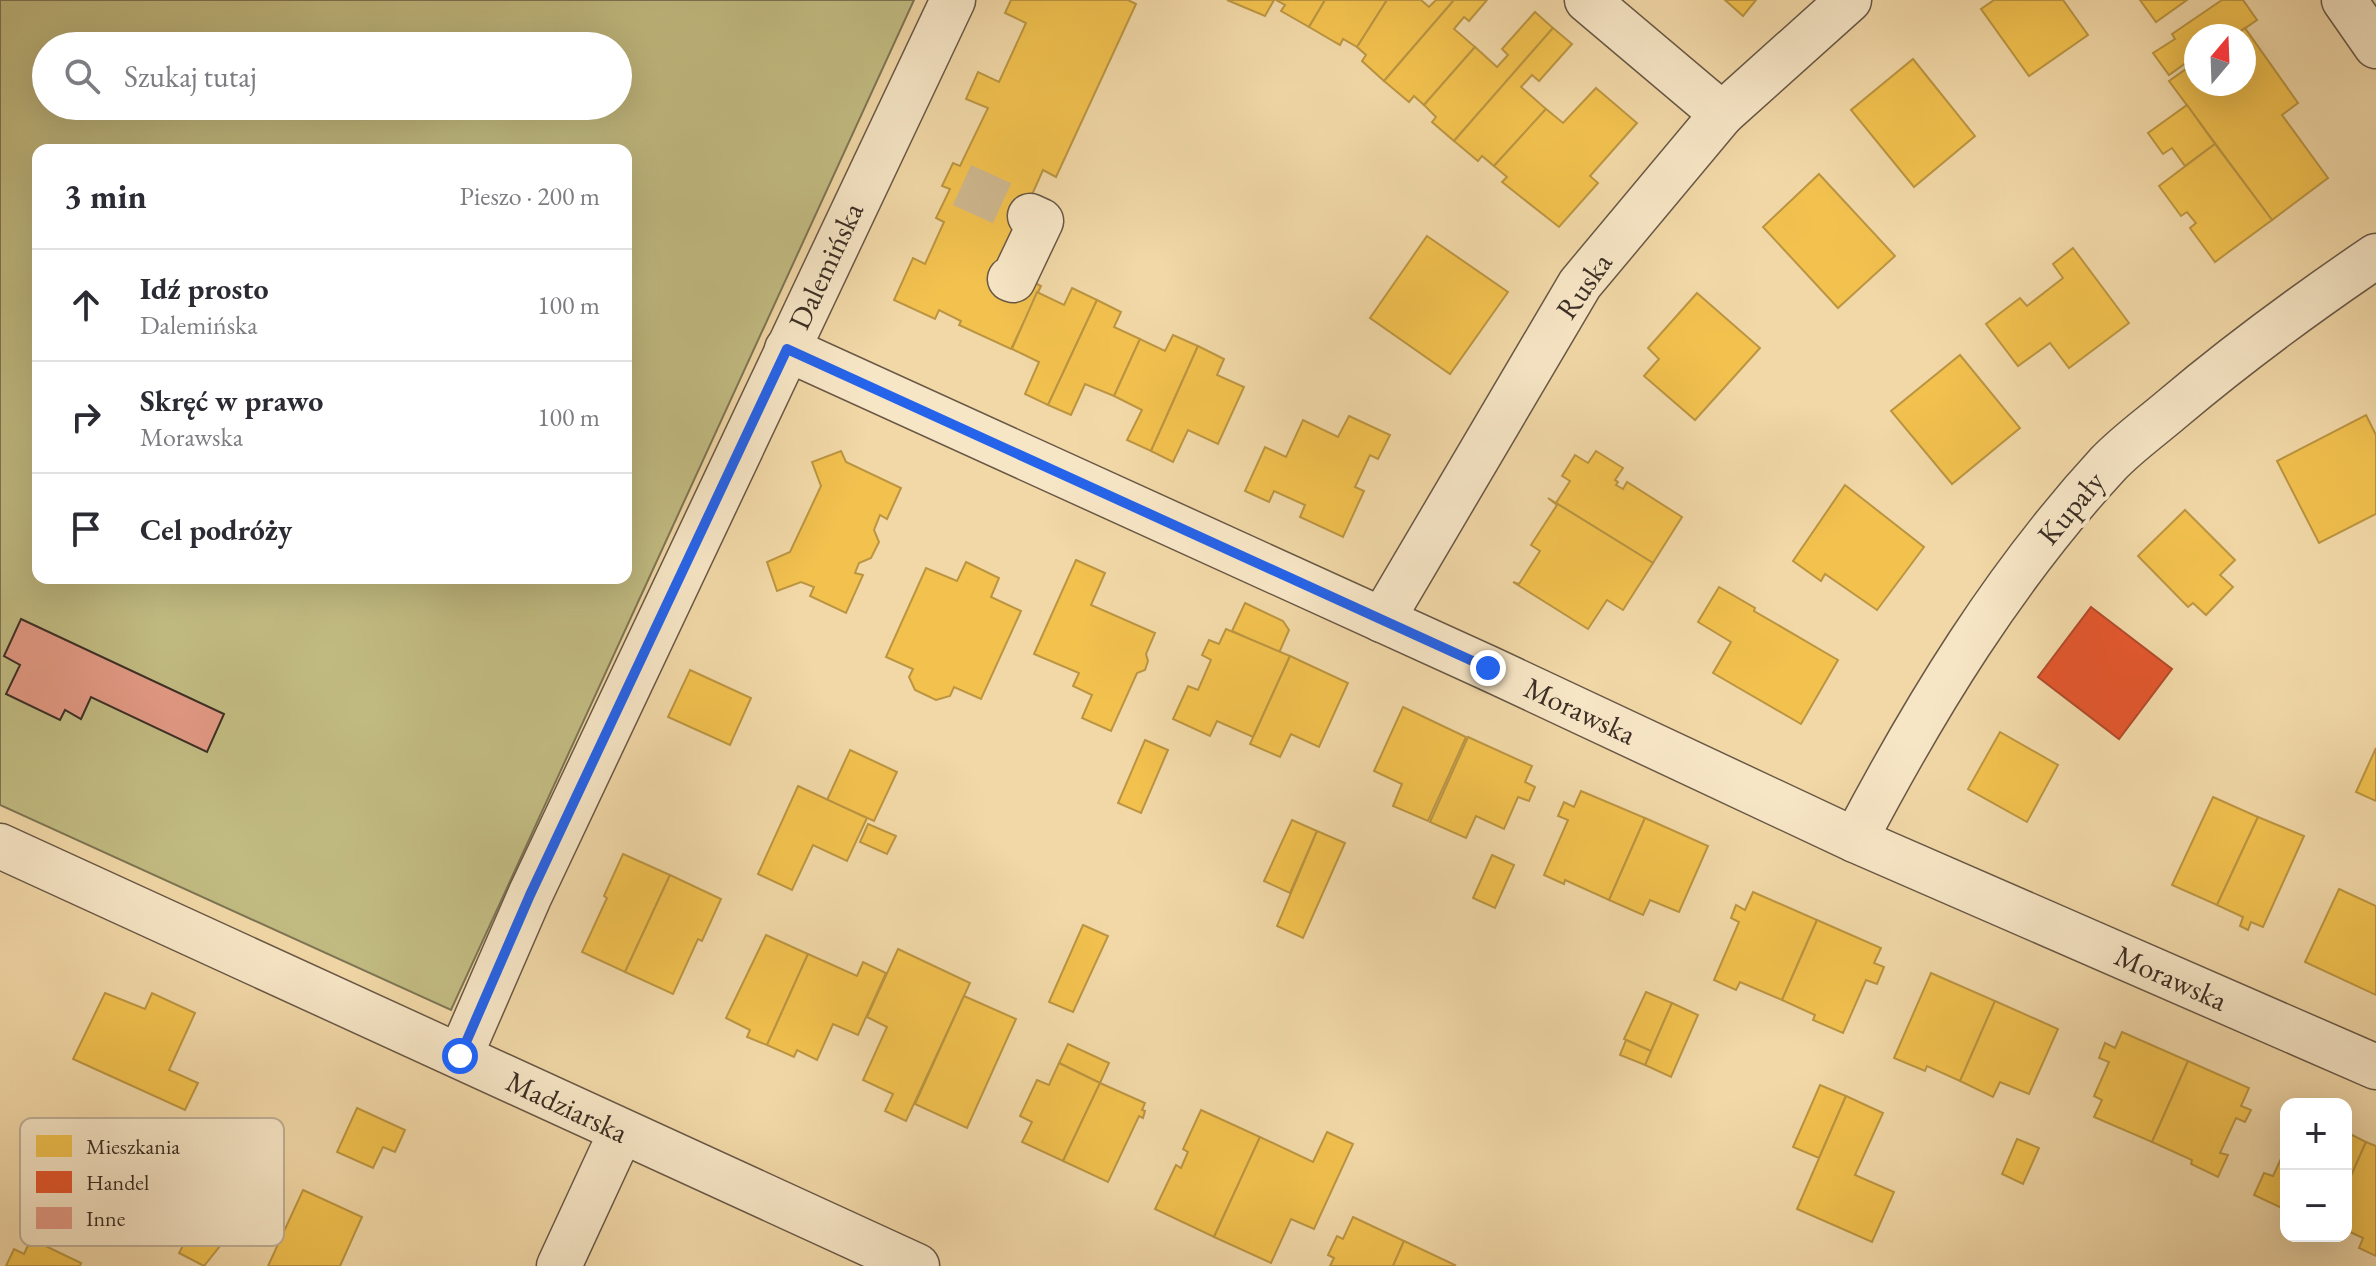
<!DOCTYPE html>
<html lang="pl">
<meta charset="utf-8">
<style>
:root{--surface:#fff;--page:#f2f2f3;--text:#2b2b33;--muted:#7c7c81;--line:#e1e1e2}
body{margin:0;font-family:"EB Garamond",serif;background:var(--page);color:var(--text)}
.controls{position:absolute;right:24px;bottom:24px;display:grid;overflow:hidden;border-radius:16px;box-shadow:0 8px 32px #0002}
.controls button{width:72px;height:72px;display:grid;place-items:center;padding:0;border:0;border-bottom:2px solid var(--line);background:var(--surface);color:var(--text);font:40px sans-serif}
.compass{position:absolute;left:2184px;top:24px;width:72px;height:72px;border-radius:50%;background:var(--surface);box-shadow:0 8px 32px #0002;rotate:19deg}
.stop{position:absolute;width:24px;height:24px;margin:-18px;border:6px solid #2563eb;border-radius:50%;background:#fff}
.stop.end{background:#2563eb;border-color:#fff;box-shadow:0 2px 8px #0008}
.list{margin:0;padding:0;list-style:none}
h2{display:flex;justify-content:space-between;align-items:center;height:104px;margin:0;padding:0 32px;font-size:34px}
h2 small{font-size:26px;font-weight:400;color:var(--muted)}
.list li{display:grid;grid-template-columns:52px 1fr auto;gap:24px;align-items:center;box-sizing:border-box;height:112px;padding:0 32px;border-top:2px solid var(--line)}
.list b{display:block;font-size:30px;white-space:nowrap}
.list p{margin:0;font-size:26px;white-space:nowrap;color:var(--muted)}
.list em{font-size:26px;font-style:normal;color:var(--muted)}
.icon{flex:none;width:44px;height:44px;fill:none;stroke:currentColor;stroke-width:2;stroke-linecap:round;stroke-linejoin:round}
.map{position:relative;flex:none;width:2376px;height:1266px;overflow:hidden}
.search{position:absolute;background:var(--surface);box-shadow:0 8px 32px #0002;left:32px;top:32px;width:600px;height:88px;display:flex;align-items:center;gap:20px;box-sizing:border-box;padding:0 28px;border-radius:44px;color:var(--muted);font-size:30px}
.panel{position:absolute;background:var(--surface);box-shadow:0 8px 32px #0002;left:32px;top:144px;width:600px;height:440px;border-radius:16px}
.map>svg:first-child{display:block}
</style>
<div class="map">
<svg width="2376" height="1266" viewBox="0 0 2376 1266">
<rect width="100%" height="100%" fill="#f2d8a7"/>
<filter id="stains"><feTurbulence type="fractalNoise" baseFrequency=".0025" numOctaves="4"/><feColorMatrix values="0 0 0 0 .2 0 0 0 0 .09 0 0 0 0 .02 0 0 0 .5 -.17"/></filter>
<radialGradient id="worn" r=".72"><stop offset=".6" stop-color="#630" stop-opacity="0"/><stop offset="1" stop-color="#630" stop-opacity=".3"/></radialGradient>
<!-- green -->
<path fill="#c2bc82" stroke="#7e7554" stroke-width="2" fill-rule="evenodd" d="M 0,0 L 914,0 L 451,1010 L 0,805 ZM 46,46 L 618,46 L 618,106 L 46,106 ZM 38,150 L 626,150 L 626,578 L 38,578 Z"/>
<!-- homes -->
<g fill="#f2c14e" stroke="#bb9542" stroke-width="2">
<polygon points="1011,0 1128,0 1136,4 1056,177 1043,170 1030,199 1005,269 1041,286 1011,349 959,325 961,321 939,310 935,319 894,300 913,258 925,264 944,222 936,218 950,189 942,186 953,163 960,166 988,108 966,99 978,72 999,82 1026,23 1005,13"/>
<polygon points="1227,0 1274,0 1265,16"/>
<polygon points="1276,0 1325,0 1309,27 1281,11 1285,5"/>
<polygon points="1325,0 1387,0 1357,47 1343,39 1340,45 1309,27"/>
<polygon points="1387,0 1421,0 1429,7 1436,0 1454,0 1384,81 1362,61 1366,55 1357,47"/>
<polygon points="1454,0 1487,0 1469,21 1464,17 1454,29 1475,47 1424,105 1414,96 1409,102 1384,81"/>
<polygon points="1725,0 1756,0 1743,16"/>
<polygon points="1994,0 2063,0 2088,35 2029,76 1981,9"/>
<polygon points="2140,0 2187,0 2156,22"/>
<polygon points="2222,0 2243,0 2257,20 2234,36 2196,36 2196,62 2193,64 2190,60 2169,75 2153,53 2175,39 2172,34"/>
<polygon points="1535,12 1553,28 1454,141 1432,122 1436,117 1424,105 1475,47 1497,67 1508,55 1502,49"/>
<polygon points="1553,28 1572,44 1539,81 1532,75 1521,87 1546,109 1494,166 1482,156 1478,161 1454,141"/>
<polygon points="2245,28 2298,103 2282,115 2328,178 2272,220 2169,81 2196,62 2196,84 2244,84 2244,36 2234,36"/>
<polygon points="1913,59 1975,136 1914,187 1851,110"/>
<polygon points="1596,88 1637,123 1590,176 1598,183 1559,227 1502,182 1507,177 1494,166 1546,109 1563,123"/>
<polygon points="2187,105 2215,144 2185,166 2172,148 2163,154 2148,133"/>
<polygon points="2215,144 2272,220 2215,262 2190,228 2196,223 2187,212 2181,216 2159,186"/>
<polygon points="1819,174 1895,256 1838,308 1763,227"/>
<polygon points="1427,236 1508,292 1450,374 1370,318"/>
<polygon points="2073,248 2129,323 2069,368 2050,343 2018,366 1986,324 2020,298 2027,306 2063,278 2053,264"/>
<polygon points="1072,288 1097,300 1048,405 1025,394 1039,362 1012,349 1037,292 1064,305"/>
<polygon points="1697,293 1760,348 1695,420 1644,376 1659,359 1648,348"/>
<polygon points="1097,300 1121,312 1114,327 1140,339 1114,396 1085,384 1071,415 1048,405"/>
<polygon points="1173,335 1198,346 1151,451 1127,440 1142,410 1114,396 1140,339 1165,351"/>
<polygon points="1198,346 1224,359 1217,375 1244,387 1218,444 1188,430 1173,462 1151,451"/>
<polygon points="1960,355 2020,428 1952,484 1891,411"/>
<polygon points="2366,415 2376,435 2376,514 2319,543 2277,461"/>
<polygon points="1349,416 1390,435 1378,459 1370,455 1355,487 1364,491 1343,537 1300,517 1305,505 1274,491 1269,502 1245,491 1265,447 1286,457 1303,420 1338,437"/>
<polygon points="841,451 846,462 901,488 887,519 880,515 874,530 879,542 871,558 859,563 855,573 863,575 846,613 810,596 814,587 801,582 777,591 767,562 790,552 821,486 812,462"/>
<polygon points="1596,451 1623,468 1615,480 1618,482 1616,485 1623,489 1627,482 1682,517 1653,563 1556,503 1570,481 1562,476 1575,455 1588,463"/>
<polygon points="1845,485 1924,547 1877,610 1825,574 1821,581 1793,561"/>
<polygon points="1548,498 1653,563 1623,610 1607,600 1588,629 1513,582 1519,584 1540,551 1531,545 1557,505"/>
<polygon points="2185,510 2235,560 2220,575 2233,587 2206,615 2193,603 2188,607 2138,556"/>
<polygon points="1076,560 1105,573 1091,605 1155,633 1146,654 1148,661 1145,670 1137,673 1111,731 1082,718 1092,695 1073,686 1079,673 1034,654"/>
<polygon points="966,562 999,578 991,597 1021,611 981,699 954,687 950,696 936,700 915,690 909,677 913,669 886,657 926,568 957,581"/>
<polygon points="1719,587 1755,608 1754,611 1838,660 1801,724 1713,673 1731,642 1698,622"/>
<polygon points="1245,603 1283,621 1289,630 1279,653 1232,631"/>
<polygon points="1226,629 1290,656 1253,737 1217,721 1210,736 1173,719 1188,686 1198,690 1211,660 1202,655 1209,640 1219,644"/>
<polygon points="1290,656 1348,683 1319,747 1291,734 1280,757 1250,744"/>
<polygon points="690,670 751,698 730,745 668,717"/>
<polygon points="1403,707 1466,737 1428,821 1393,806 1402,784 1374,771"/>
<polygon points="2000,732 2058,765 2027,822 1968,789"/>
<polygon points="1468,737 1532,766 1525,782 1535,787 1529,801 1518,797 1504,829 1476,816 1466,838 1430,822"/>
<polygon points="1145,740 1168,750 1141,813 1118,803"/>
<polygon points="2376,748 2376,801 2356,792"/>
<polygon points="850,750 897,772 874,821 827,800"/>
<polygon points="798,786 867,818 847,861 813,845 792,890 758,874"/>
<polygon points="1581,791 1645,818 1609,900 1565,880 1564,884 1544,875 1568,820 1558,816 1564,802 1574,807"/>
<polygon points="2213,797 2258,817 2217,905 2172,885"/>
<polygon points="2258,817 2304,836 2263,927 2251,922 2248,930 2240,926 2243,917 2217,905"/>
<polygon points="1645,818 1708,846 1679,912 1650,900 1643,915 1609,900"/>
<polygon points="1292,820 1317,831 1290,893 1264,881"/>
<polygon points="868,824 896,836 887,854 860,842"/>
<polygon points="1317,831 1345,843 1303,938 1277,926"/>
<polygon points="623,854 670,875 625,972 582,952 607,898 604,896"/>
<polygon points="1492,855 1514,865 1495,908 1473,898"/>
<polygon points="670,875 721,899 702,941 698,939 673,994 625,972"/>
<polygon points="2339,889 2376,906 2376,995 2305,962"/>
<polygon points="1753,892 1817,920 1782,1000 1740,982 1736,990 1714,980 1739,922 1731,918 1736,905 1745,910"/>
<polygon points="1817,920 1881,948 1874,963 1884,967 1877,984 1866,980 1843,1033 1813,1020 1815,1015 1782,1000"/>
<polygon points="1083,925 1108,936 1073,1012 1049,1002"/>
<polygon points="766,935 808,954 767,1045 747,1037 750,1030 726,1018"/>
<polygon points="898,949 970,983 906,1121 885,1111 893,1094 863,1080 887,1027 867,1017"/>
<polygon points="808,954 857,976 863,962 886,973 858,1035 833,1024 817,1060 797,1050 794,1057 767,1045"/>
<polygon points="1931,973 1995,1001 1960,1081 1927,1066 1925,1071 1894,1058"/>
<polygon points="1646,992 1672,1003 1651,1051 1624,1039"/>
<polygon points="105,993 145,1009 152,993 195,1013 169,1070 198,1083 185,1110 73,1059"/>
<polygon points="964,996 1016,1019 967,1128 915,1104"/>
<polygon points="1995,1001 2058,1029 2029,1094 2000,1082 1993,1097 1960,1081"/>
<polygon points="1672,1003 1698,1015 1671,1077 1645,1065"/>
<polygon points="2122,1032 2188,1061 2152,1142 2094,1117 2102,1100 2094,1096 2109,1062 2099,1058 2105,1043 2115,1048"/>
<polygon points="1626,1040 1651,1051 1645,1065 1620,1055"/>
<polygon points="1068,1044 1109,1063 1100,1083 1059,1063"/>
<polygon points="2188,1061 2249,1088 2241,1106 2251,1110 2245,1122 2236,1118 2220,1153 2228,1155 2218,1177 2191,1164 2192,1160 2152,1142"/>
<polygon points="1059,1063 1100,1083 1063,1161 1022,1142 1032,1122 1020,1116 1037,1080 1049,1085"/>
<polygon points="1100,1083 1145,1103 1142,1110 1145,1111 1143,1118 1139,1116 1108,1182 1063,1161"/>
<polygon points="1820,1085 1846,1096 1819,1158 1793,1147"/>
<polygon points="1846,1096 1883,1113 1855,1175 1894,1192 1872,1242 1797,1209"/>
<polygon points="357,1108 405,1130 395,1152 383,1147 373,1168 337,1152"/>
<polygon points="1201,1110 1260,1137 1214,1237 1155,1209 1176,1165 1181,1168 1188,1152 1183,1149"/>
<polygon points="1327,1132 1353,1144 1314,1229 1291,1219 1271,1263 1214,1237 1260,1137 1313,1162"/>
<polygon points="2346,1132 2366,1142 2346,1187"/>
<polygon points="2017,1139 2039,1148 2023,1184 2002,1174"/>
<polygon points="2366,1142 2376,1146 2376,1256 2359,1248 2363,1238 2346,1230 2346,1187"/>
<polygon points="2286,1148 2286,1210 2254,1195 2264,1173 2273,1176"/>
<polygon points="231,1157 262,1172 240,1221 204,1266 179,1253"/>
<polygon points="303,1190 362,1217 340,1266 268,1266"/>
<polygon points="1353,1217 1404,1241 1393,1266 1330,1266 1334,1258 1328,1255 1337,1236 1343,1239"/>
<polygon points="31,1239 81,1263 80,1266 6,1266 14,1249 24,1254"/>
<polygon points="1404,1241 1455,1265 1454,1266 1393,1266"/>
</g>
<!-- shops -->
<polygon fill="#e4572e" stroke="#b14b2b" stroke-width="2" points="2091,607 2172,669 2119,739 2038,677"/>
<!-- building -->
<polygon fill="#e49a85" stroke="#3b2e25" stroke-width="2" points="21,619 224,714 207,752 91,697 81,719 65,710 60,720 6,694 20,665 4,656"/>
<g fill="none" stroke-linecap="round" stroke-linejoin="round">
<!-- pedestrian-tunnel -->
<polyline stroke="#cdb68d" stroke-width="44" stroke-dasharray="44 22" stroke-linecap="butt" points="962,185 1030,216"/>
<defs>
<polyline id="pedestrian" points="1010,279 1013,280 1041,221 1030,216"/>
<g id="minor">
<polyline points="1587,0 1722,114"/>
<polyline points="2344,0 2376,46"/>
<polyline points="787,349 1488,668 1855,840 2376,1067"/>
<polyline points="1382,620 1580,284 1722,114 1849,0"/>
<path d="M 1855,840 C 1926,705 2004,577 2108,464 C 2127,444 2151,427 2172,409 C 2237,354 2305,304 2376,256"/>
<polyline points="0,846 917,1266"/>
<polyline points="460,1056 530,895 953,0"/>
<polyline points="559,1266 621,1132"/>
</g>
</defs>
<!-- pedestrian casing -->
<use href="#pedestrian" stroke="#695846" stroke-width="47"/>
<!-- minor casing -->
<use href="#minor" stroke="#695846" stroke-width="47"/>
<!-- pedestrian -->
<use href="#pedestrian" stroke="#f7e6c6" stroke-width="44"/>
<!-- minor -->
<use href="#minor" stroke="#f7e6c6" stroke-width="44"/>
</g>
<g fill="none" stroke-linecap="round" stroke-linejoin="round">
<!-- route -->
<polyline stroke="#2563eb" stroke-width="10" points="460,1056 530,895 787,349 1488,668"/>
</g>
<g text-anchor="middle" stroke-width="8" stroke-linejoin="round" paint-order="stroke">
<!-- street labels -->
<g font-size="30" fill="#3b2e25" stroke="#f7e6c6">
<text transform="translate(826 266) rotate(-65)" y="10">Dalemińska</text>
<text transform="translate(1584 286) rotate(-55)" y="10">Ruska</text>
<text transform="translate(2071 508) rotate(-50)" y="10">Kupały</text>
<text transform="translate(1580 711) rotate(25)" y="10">Morawska</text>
<text transform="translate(2171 978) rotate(24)" y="10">Morawska</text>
<text transform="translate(567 1107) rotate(25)" y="10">Madziarska</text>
</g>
</g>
<!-- legend -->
<rect x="20" y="1118" width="264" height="128" rx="12" fill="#f7e6c6" stroke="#bfaf96" stroke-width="2"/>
<rect x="36" y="1135" width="36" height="22" fill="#f2c14e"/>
<rect x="36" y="1171" width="36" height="22" fill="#e4572e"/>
<rect x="36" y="1207" width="36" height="22" fill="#e49a85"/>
<g font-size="22" fill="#3b2e25">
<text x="86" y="1154">Mieszkania</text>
<text x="86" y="1190">Handel</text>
<text x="86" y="1226">Inne</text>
</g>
<rect width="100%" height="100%" filter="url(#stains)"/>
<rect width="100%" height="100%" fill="url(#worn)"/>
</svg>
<div class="controls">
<button>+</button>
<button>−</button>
</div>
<svg class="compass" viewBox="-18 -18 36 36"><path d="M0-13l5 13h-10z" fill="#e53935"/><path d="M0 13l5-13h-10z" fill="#7c7c81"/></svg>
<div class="stop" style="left:460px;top:1056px"></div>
<div class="stop end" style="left:1488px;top:668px"></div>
<div class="search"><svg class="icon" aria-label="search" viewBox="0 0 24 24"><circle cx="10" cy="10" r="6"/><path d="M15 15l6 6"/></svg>Szukaj tutaj</div>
<section class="panel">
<h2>3 min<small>Pieszo · 200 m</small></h2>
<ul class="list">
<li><svg class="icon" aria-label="ahead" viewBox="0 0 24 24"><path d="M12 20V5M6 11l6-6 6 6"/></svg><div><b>Idź prosto</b><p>Dalemińska</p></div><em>100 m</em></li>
<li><svg class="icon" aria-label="right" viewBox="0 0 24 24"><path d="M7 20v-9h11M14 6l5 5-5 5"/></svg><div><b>Skręć w prawo</b><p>Morawska</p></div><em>100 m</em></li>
<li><svg class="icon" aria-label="arrive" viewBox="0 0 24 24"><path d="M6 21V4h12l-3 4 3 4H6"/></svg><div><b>Cel podróży</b></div></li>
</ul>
</section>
</div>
